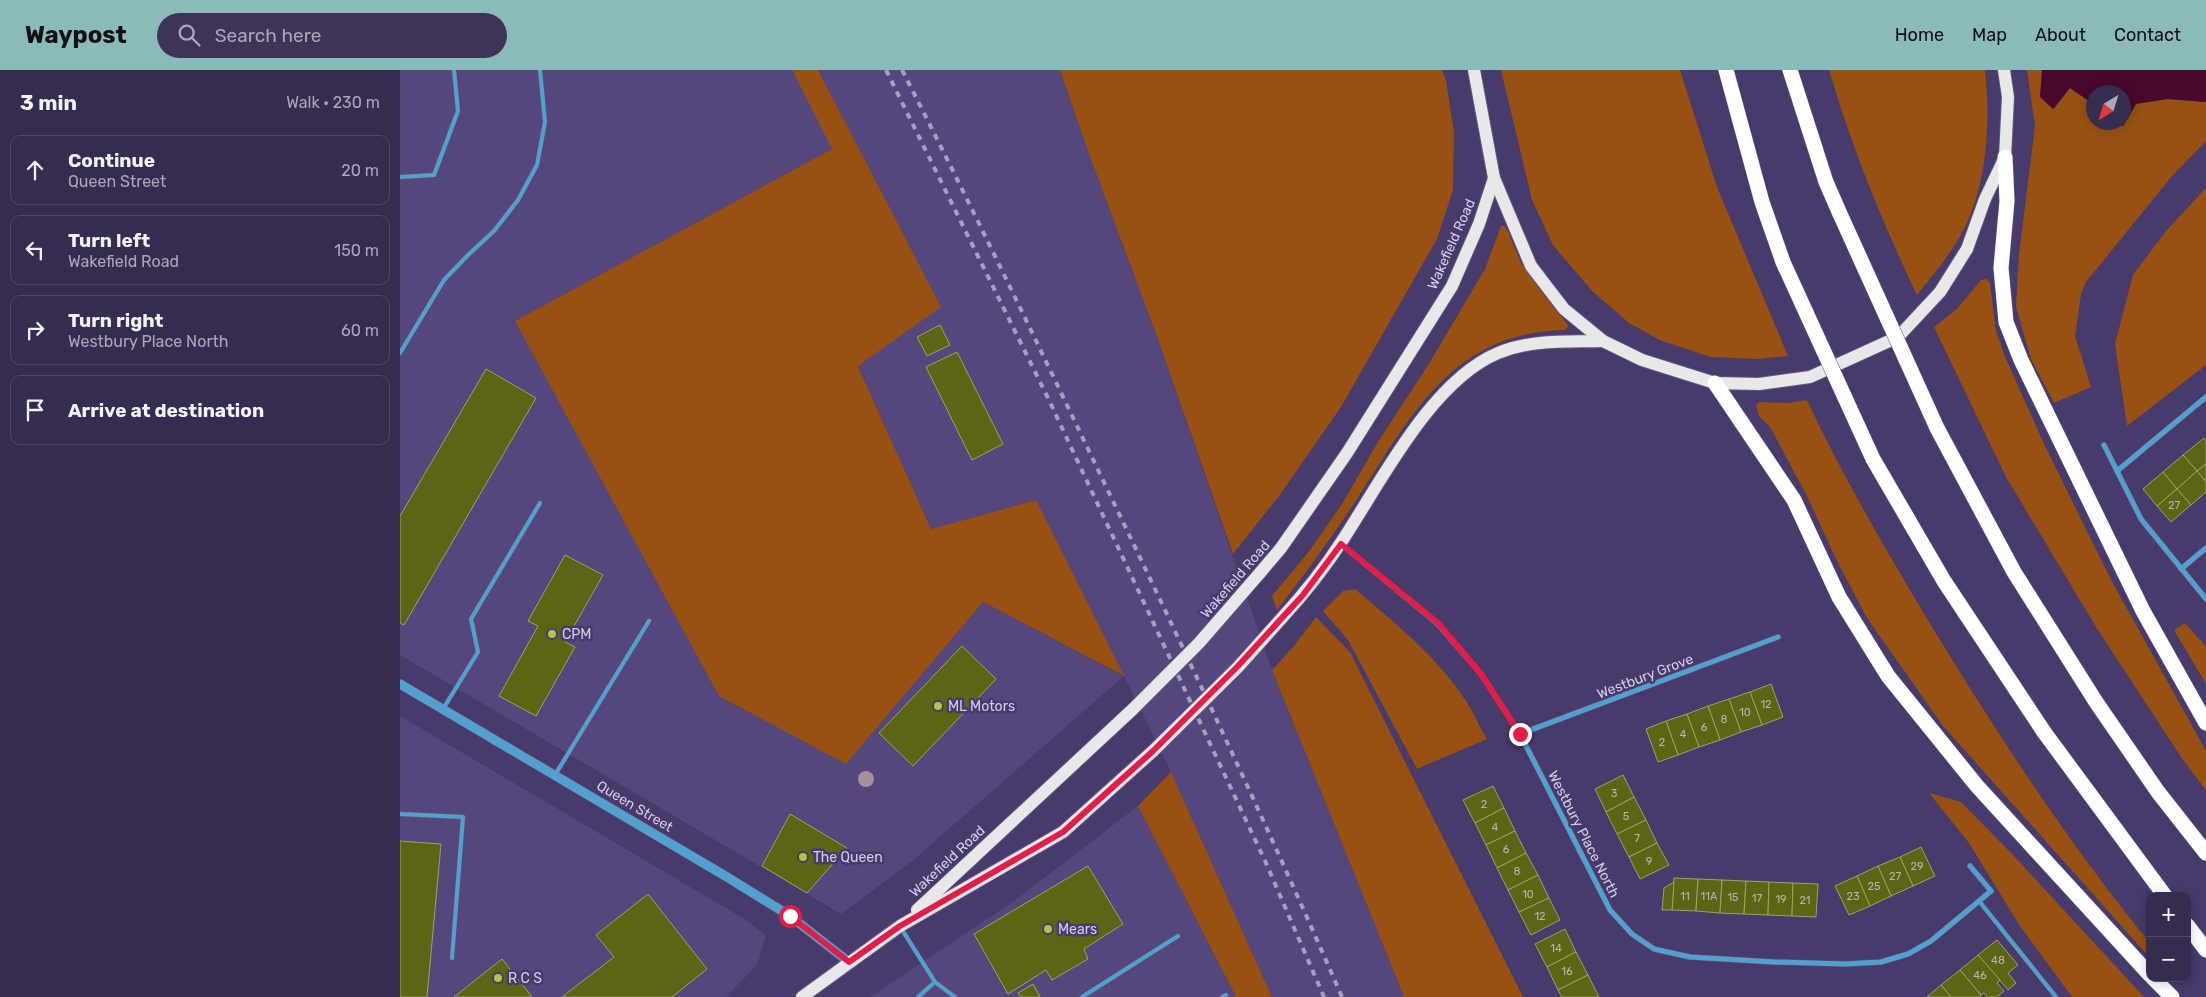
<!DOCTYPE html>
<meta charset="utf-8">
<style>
:root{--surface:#362c50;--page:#3d3457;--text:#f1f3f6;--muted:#aaa7b7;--line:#504867;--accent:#8bbbb9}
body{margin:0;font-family:Rubik,sans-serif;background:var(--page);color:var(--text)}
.controls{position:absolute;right:15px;bottom:15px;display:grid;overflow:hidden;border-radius:10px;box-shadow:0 2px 12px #0003}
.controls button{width:45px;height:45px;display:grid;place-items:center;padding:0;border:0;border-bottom:1px solid var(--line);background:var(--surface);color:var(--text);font:25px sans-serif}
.compass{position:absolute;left:1686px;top:15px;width:45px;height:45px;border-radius:50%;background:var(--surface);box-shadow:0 2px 12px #0003;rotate:218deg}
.stop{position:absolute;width:15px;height:15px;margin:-11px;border:4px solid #e11d48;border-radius:50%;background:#fff}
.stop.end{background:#e11d48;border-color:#fff;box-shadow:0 1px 5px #0008}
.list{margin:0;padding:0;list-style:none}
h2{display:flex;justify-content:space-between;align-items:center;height:65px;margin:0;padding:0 20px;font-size:21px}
h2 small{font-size:16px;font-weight:400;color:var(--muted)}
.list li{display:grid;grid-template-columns:32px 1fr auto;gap:15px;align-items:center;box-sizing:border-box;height:70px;margin:0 10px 10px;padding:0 10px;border:1px solid var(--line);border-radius:10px}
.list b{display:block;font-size:19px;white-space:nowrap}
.list p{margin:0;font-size:16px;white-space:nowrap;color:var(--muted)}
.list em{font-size:16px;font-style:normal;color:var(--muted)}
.icon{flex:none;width:28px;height:28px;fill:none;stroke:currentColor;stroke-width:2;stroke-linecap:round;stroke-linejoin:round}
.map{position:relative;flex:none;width:1806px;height:927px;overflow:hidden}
header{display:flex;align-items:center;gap:30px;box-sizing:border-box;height:70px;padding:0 25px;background:var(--accent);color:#111}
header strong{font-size:24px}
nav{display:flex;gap:28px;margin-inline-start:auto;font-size:18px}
.search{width:350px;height:45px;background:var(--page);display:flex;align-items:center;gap:12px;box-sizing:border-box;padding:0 18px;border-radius:28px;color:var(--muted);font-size:19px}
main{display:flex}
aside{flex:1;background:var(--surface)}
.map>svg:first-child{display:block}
</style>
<header>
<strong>Waypost</strong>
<div class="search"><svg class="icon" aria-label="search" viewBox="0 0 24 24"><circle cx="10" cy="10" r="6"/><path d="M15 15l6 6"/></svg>Search here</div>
<nav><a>Home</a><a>Map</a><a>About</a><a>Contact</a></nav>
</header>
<main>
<aside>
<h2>3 min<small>Walk · 230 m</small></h2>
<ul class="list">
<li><svg class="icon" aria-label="ahead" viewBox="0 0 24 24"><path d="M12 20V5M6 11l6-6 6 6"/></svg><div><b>Continue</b><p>Queen Street</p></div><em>20 m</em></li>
<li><svg class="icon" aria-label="left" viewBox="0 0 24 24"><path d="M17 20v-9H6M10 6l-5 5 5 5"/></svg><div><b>Turn left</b><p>Wakefield Road</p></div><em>150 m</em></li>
<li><svg class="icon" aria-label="right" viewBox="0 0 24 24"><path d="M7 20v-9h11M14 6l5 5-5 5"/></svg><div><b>Turn right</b><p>Westbury Place North</p></div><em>60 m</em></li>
<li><svg class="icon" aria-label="arrive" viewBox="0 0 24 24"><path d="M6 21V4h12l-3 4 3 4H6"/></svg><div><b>Arrive at destination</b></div></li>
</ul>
</aside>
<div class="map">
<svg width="1806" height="927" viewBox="0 0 1806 927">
<rect width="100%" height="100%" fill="#483a6a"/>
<!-- built -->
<g fill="#55467b">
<polygon points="0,0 392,0 433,79 115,251 446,693 583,532 723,606 636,430 531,459 458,295 540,237 418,0 660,0 689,84 756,264 872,600 1004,927 872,927 771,702 724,606 511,792 441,844 0,585"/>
<polygon points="0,646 348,851 366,866 357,895 326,927 0,927"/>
<polygon points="738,736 836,927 470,927 614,831"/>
</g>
<!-- green -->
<g fill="#965113">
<polygon points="392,0 418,0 541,237 458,296 531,459 636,430 724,606 583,532 446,694 319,626 115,251 432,79"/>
<polygon points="660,0 1042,0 1046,10 1054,63 1053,120 1037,169 941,337 879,426 833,484 756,264 689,84"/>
<polygon points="1101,0 1280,0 1317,117 1388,286 1358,289 1311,287 1262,271 1229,253 1192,221 1153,175 1132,130"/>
<path d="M 1429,0 L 1585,0 C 1590,49 1588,100 1570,146 C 1558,176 1536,201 1517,225 C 1482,152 1452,78 1429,0 Z"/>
<polygon points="1627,0 1642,0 1640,27 1654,39 1670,18 1693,34 1694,52 1718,53 1723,56 1736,34 1767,29 1806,32 1806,71 1772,106 1686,212 1681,224 1675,266 1691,317 1654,333 1631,289 1616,237 1619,185 1635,56"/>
<polygon points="1806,118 1806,295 1727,356 1715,274 1733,205 1766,161"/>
<path d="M 1101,156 L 1104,156 L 1107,159 L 1121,193 L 1147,229 L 1168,255 L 1167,258 L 1165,260 C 1052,262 1011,346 957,429 C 932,467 905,504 877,540 L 872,526 L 910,480 L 942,434 L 978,372 L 1030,292 L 1085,199 Z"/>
<polygon points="1587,209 1590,213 1596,261 1605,287 1646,378 1711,510 1806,681 1806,720 1783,690 1696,557 1606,407 1534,257 1557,239 1581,210"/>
<path d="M 1407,330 C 1441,403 1482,473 1523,542 C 1592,656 1665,769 1750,873 L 1750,888 L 1543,656 L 1467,548 L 1437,491 L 1406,424 L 1370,357 L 1359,346 L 1356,335 L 1359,332 L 1388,333 Z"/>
<path d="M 955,519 C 994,552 1035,585 1064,628 C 1073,641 1079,656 1087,669 L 1017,699 L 948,570 L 923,541 L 943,521 Z"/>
<polygon points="916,547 950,582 1123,927 1004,927 872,600 894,576"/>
<polygon points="1785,553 1806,577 1806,614 1774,560"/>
<polygon points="771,702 872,927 836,927 738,736"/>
<polygon points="1529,723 1561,732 1614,786 1744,927 1672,927 1620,856 1569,773"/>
</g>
<!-- water -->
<polygon fill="#4a082a" points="1642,0 1806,0 1806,32 1767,29 1736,34 1723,56 1718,53 1724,52 1724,22 1694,22 1693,34 1670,18 1653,39 1640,27"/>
<!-- building -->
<g fill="#5d6515" stroke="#9aa369">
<polygon points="540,255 550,275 527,286 517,267"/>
<polygon points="557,282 603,374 572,390 526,297"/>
<polygon points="86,299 136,328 4,555 0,553 0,446"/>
<polygon points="1804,368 1806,371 1806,394 1797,401 1783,385"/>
<polygon points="1783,385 1797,401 1777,419 1763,402"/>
<polygon points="1806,394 1806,412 1797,401"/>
<polygon points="1797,401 1806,412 1806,422 1791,435 1777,419"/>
<polygon points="1763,402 1777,419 1757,436 1743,419"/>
<polygon points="1777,419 1791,435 1771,452 1757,436"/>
<polygon points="165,485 203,505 165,572 175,577 136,646 99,626 138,556 128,551"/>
<polygon points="562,576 596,609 513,696 479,663"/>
<polygon points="1371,614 1383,647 1362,655 1350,622"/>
<polygon points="1350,622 1362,655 1341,662 1329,629"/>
<polygon points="1329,629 1341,662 1320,670 1308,636"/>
<polygon points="1308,636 1320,670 1299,677 1287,644"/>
<polygon points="1287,644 1299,677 1278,685 1266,651"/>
<polygon points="1266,651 1278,685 1258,692 1246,659"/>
<polygon points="1223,705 1234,727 1206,742 1195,719"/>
<polygon points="1093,716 1104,738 1075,753 1063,730"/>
<polygon points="1234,727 1246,750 1217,764 1206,742"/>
<polygon points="1104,738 1115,761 1086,775 1075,753"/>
<polygon points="390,744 447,778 407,823 362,796"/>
<polygon points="1246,750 1257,773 1229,787 1217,764"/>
<polygon points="1115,761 1126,783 1097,798 1086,775"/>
<polygon points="0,771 41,774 27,927 0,927"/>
<polygon points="1257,773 1269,795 1240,809 1229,787"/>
<polygon points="1521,777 1535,806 1513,816 1500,787"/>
<polygon points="1126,783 1138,805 1108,820 1097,798"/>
<polygon points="1500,787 1513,816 1491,826 1478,796"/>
<polygon points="688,796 723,854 684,879 688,889 652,910 646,900 608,924 574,864"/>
<polygon points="1478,796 1491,826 1470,836 1457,806"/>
<polygon points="1138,805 1149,828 1119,842 1108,820"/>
<polygon points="1457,806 1470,836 1449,845 1435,816"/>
<polygon points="1274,808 1298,809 1296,841 1272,840"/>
<polygon points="1298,809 1322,810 1320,843 1296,841"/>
<polygon points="1322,810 1346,811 1344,844 1320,843"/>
<polygon points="1346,811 1369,812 1368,845 1344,844"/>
<polygon points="1274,812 1272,840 1262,840 1264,818"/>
<polygon points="1369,812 1393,813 1392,846 1368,845"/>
<polygon points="1393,813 1418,814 1416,847 1392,846"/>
<polygon points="248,824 307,899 272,927 162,927 214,887 196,865"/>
<polygon points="1149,828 1160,850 1131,865 1119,842"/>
<polygon points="1165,859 1176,882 1147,897 1135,874"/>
<polygon points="1597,870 1618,895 1608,903 1616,913 1608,920 1578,885"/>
<polygon points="1176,882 1188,905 1158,920 1147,897"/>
<polygon points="1578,885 1600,910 1597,913 1604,921 1597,927 1587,927 1584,923 1581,925 1560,900"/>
<polygon points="102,889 132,927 54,927"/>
<polygon points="1560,900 1581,925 1579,927 1551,927 1541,915"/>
<polygon points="1188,905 1199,927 1162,927 1158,920"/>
<polygon points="633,914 640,927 621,927 618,923"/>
<polygon points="1541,915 1551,927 1527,927"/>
</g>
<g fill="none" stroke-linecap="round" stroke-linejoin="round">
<defs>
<g id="service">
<polyline points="0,107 34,105 58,41 54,0"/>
<polyline points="0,283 44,210 69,184 94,161 118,130 137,95 145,52 140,0"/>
<polyline points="43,639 78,582 71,549 140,433"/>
<polyline points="155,705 249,551"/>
<polyline points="0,744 63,747 52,888"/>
<polyline points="1579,831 1656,927"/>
<polyline points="501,858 535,912 555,927"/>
<polyline points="518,927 535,912"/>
<polyline points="682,927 778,866"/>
<polyline points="822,927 826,925"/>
</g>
<g id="minor">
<polyline points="1704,375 1741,449 1806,529"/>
<polyline points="1717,401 1806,327"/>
<polyline points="941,474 1037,553 1081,604 1120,664 1210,840 1232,864 1254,879 1290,887 1374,892 1445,894 1481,892 1508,884 1531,871 1591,821 1570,796"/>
<polyline points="1781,499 1806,478"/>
<polyline points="1120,664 1378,567"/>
</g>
<polyline id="tertiary" points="0,614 327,807 390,846 449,892"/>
<g id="primary">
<polyline points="1074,0 1094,108 1131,196 1164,239 1203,271 1242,290 1315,313 1359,314 1410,307 1498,267 1540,222 1567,179 1585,129 1605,87 1608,27 1604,0"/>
<polyline points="859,504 881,478 947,383 1052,216 1079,154 1094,108"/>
<path d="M 881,549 C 903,525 924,499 942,471 C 981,412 1031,311 1098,283 C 1132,269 1167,272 1203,271"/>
<polyline points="517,840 733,639"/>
<polyline points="402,927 500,856 663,762 753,681"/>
</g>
<g id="motorway">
<polyline points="1326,0 1362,132 1383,192"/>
<polyline points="1390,0 1426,112 1440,144"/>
<polyline points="1605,87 1607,131 1601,198 1606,252 1621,290 1743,541 1806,653"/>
<polyline points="1315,313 1394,430 1439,527 1488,606 1577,716 1750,905"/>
<polyline points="1537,358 1614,502 1696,632 1758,722 1806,783"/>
<polyline points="1473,389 1544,511 1644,662 1765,826"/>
<polyline points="1787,855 1806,880"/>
<polyline points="1753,908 1772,927"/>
</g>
</defs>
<!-- service casing -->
<use href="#service" stroke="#645784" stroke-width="5"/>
<!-- minor casing -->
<use href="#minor" stroke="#645784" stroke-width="6"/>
<!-- tertiary casing -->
<use href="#tertiary" stroke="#645784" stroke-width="10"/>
<!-- primary casing -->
<use href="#primary" stroke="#645784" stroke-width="14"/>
<!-- motorway casing -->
<use href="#motorway" stroke="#645784" stroke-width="16"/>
<!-- service -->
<use href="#service" stroke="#51a0cd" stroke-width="4"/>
<!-- minor -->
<use href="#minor" stroke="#51a0cd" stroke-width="5"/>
<!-- tertiary -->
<use href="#tertiary" stroke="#51a0cd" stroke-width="9"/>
<!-- primary -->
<use href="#primary" stroke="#e8e8e8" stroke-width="12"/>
<!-- motorway -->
<use href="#motorway" stroke="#fff" stroke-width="15"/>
<!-- rail -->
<g stroke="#a79fc2" stroke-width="4" stroke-dasharray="6 6" stroke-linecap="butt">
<polyline points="486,0 648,328 866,793 924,927"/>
<path d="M 502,0 C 579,150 651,302 724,454 C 799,611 873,768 942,927"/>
</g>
<defs>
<g id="primary-bridge">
<polyline points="733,639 799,573 859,504"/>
<polyline points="753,681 838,597 881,549"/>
</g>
<g id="motorway-bridge">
<polyline points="1440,144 1537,358"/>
<polyline points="1383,192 1473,389"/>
</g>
</defs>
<!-- primary-bridge casing -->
<use href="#primary-bridge" stroke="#645784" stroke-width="14" stroke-linecap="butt"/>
<!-- motorway-bridge casing -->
<use href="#motorway-bridge" stroke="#645784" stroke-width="16" stroke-linecap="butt"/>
<!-- primary-bridge -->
<use href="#primary-bridge" stroke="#e8e8e8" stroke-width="12"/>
<!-- motorway-bridge -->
<use href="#motorway-bridge" stroke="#fff" stroke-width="15"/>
</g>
<!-- trees -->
<circle fill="#a58f9b" cx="466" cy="709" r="8"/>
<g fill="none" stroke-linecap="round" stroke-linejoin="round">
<!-- route -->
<polyline stroke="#e11d48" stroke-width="6" points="390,846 449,892 500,856 663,762 753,681 838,596 903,525 941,474 1038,553 1081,604 1120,664"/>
</g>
<!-- markers -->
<g fill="#b4c24a" stroke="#483a6a" stroke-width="2">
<circle cx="152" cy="564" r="5"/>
<circle cx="538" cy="636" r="5"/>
<circle cx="403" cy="787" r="5"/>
<circle cx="648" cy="859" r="5"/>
<circle cx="98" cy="908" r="5"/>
</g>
<g text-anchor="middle" stroke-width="5" stroke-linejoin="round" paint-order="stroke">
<!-- number labels -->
<g font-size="11" fill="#b6b3b5">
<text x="1774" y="439">27</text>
<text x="1366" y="638">12</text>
<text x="1345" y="646">10</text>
<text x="1324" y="653">8</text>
<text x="1304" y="661">6</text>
<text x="1283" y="668">4</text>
<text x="1262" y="676">2</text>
<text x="1214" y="727">3</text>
<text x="1084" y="738">2</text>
<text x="1226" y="750">5</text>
<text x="1095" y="761">4</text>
<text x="1237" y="772">7</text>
<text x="1106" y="783">6</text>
<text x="1249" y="795">9</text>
<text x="1517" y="800">29</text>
<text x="1117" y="805">8</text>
<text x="1495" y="810">27</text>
<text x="1474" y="820">25</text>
<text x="1128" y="828">10</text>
<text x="1285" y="830">11</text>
<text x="1309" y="830">11A</text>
<text x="1453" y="830">23</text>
<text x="1333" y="831">15</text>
<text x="1357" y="832">17</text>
<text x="1381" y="833">19</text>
<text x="1405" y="834">21</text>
<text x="1140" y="850">12</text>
<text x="1156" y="882">14</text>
<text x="1598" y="894">48</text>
<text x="1167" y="905">16</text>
<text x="1580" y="909">46</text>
</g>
<!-- street labels -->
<g font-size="14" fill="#d3cdea" stroke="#483a6a">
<text transform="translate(1051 174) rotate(-66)" y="5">Wakefield Road</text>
<text transform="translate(835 509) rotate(-49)" y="5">Wakefield Road</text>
<text transform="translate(1245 606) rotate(-21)" y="5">Westbury Grove</text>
<text transform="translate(235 736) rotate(31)" y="5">Queen Street</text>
<text transform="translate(1184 764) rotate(63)" y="5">Westbury Place North</text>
<text transform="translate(547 791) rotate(-43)" y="5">Wakefield Road</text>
</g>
<!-- poi labels -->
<g font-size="14" fill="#d3cdea" stroke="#483a6a" text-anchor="start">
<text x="162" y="569">CPM</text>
<text x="548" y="641">ML Motors</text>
<text x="413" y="792">The Queen</text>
<text x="658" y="864">Mears</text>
<text x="108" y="913">R C S</text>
</g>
</g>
</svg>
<div class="controls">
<button>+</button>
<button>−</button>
</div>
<svg class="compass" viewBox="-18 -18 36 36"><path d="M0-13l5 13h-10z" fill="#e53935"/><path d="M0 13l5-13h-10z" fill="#aaa7b7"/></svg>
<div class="stop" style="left:390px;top:846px"></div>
<div class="stop end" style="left:1120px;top:664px"></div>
</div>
</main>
